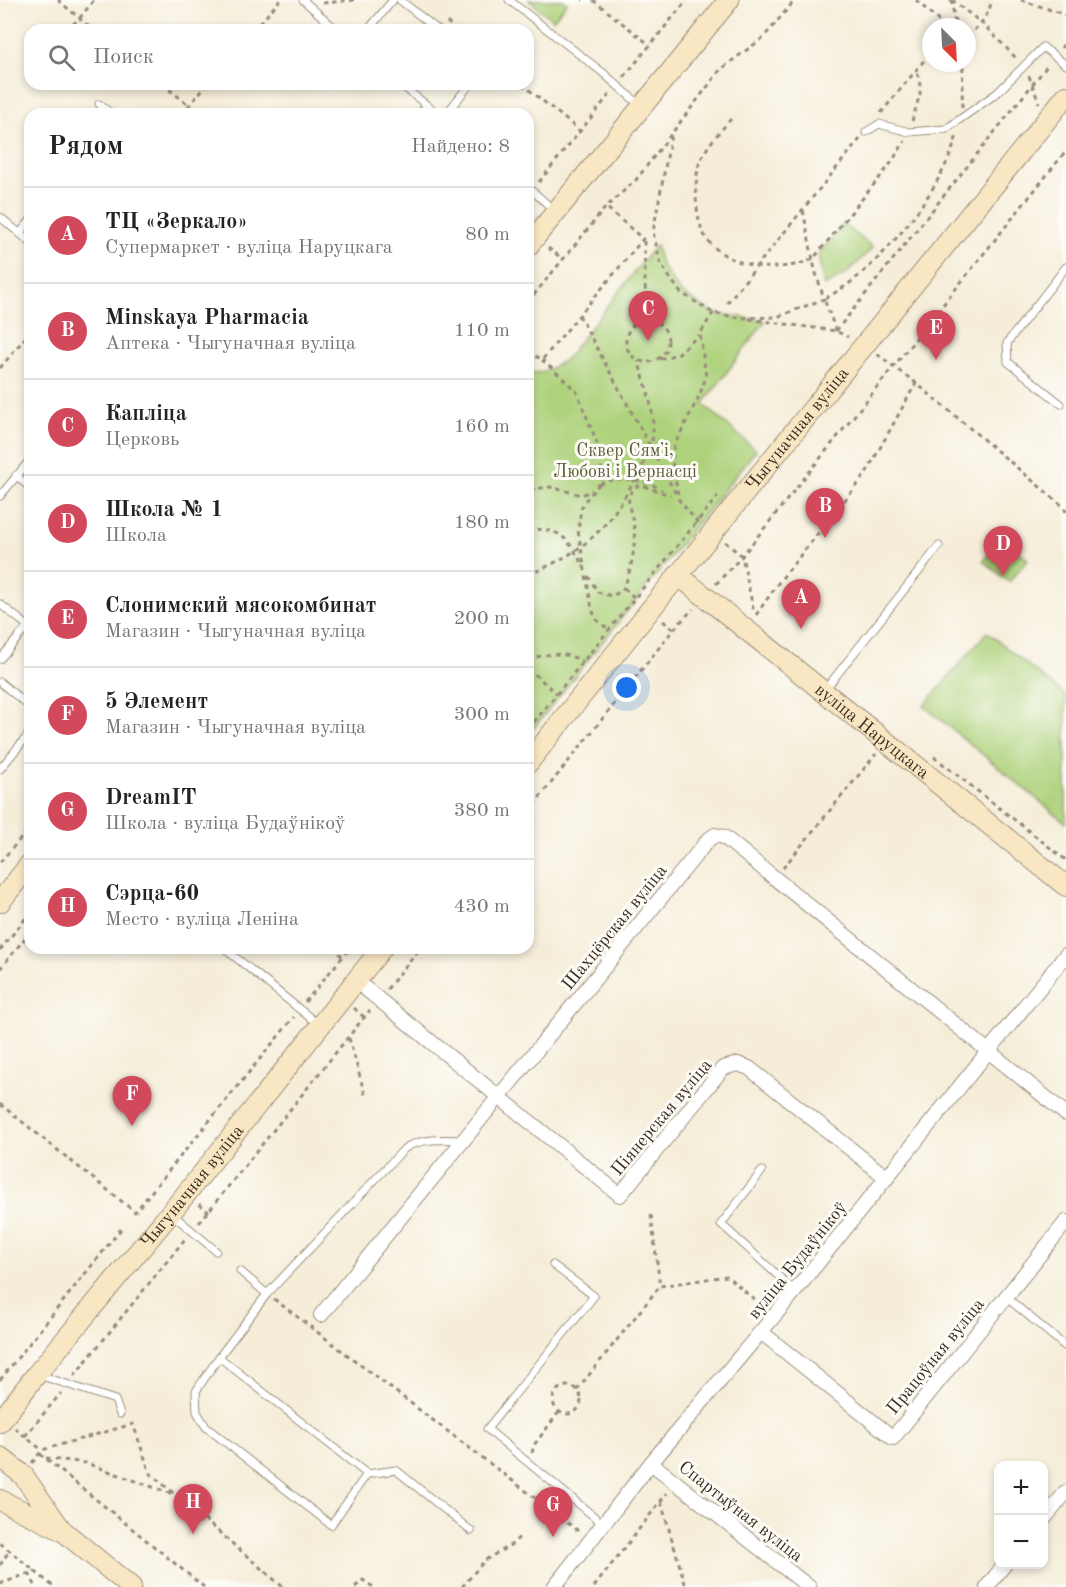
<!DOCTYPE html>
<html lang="ru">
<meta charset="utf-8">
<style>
:root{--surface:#fff;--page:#f2f2f2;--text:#222;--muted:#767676;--line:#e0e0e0;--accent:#d1495b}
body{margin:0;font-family:"Old Standard TT",serif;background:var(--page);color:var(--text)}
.controls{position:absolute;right:18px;bottom:18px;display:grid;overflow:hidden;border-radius:12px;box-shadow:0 3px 9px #0003}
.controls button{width:54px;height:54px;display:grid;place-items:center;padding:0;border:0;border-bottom:2px solid var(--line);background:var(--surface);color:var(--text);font:30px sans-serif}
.compass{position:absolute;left:922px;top:18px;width:54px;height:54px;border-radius:50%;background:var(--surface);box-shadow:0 3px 9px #0003;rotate:156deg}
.you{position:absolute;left:627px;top:688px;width:21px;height:21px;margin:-15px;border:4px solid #fff;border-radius:50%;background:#1a73e8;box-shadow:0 0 0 9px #1a73e833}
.badge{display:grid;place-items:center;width:39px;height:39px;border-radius:50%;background:var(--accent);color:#fff;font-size:20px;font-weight:700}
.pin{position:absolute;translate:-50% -50px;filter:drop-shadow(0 2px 3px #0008)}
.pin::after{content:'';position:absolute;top:32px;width:21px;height:18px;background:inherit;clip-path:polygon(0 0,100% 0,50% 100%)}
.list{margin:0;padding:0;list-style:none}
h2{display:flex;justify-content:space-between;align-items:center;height:78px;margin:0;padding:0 24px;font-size:26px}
h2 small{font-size:20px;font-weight:400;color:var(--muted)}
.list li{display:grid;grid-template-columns:39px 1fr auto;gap:18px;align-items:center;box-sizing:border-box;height:96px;padding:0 24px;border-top:2px solid var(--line)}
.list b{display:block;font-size:22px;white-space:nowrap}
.list p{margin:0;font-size:20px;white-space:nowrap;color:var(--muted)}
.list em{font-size:20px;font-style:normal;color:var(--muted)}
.icon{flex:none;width:33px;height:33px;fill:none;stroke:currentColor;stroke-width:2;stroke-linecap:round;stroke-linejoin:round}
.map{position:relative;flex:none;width:1066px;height:1587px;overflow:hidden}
.search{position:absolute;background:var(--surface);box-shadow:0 3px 9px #0003;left:24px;top:24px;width:510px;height:66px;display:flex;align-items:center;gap:15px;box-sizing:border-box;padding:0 21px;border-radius:18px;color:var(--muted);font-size:22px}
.panel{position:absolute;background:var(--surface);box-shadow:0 3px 9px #0003;left:24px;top:108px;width:510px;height:846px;border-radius:18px}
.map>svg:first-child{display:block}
</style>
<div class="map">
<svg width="1066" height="1587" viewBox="0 0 1066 1587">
<rect width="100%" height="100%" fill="#fdfcf7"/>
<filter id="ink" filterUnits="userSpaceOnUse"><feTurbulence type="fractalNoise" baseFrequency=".0167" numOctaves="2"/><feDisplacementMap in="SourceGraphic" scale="12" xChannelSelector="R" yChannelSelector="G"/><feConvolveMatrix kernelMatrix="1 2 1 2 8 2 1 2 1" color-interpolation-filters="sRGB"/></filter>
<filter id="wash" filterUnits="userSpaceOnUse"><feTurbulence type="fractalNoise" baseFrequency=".008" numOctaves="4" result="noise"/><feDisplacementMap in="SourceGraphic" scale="24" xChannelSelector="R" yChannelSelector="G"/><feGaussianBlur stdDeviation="1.35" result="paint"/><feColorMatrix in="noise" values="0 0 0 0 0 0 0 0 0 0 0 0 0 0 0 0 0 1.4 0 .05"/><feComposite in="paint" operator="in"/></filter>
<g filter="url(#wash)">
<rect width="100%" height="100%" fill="#f5edd8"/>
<!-- green -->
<g fill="#aed27b" stroke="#747e4c" stroke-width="1.5">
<polygon points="529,0 563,0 567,3 553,20"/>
<polygon points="843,224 873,247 846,274 824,286 818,255"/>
<polygon points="656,245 661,265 680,292 713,313 765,321 703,404 756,450 528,735 528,374 544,372 565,360"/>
<polygon points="1002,538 1028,559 1009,582 983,561"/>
<polygon points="987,632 1066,696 1066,823 924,706"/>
</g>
</g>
<g filter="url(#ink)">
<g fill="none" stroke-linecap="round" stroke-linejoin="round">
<defs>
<g id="lane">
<polyline points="303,0 337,30"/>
<polyline points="400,0 438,30"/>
<polyline points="509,0 602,72 641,106"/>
<polyline points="368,30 393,0"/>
<polyline points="400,84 438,114"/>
<polyline points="99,104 112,114"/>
<polyline points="420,114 426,106"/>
<polyline points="446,114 470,84"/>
<polyline points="866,132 879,124 909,132 946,129 997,93 1043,47 1066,65"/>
<polyline points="528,187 555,211"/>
<polyline points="0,217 30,242"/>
<polyline points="20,233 30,221"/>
<polyline points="1061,404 1008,362 1007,343 1066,267"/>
<polyline points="16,475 30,488"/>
<polyline points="0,496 30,460"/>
<polyline points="0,604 28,626 0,659"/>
<polyline points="0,682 30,707"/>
<polyline points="824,691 939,546"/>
<polyline points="0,769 30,733"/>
<polyline points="224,948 319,1025"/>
<polyline points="762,1171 721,1224 795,1291"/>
<polyline points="172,1214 216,1251"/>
<polyline points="553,1265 594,1296 487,1429 602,1523"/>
<polyline points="240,1271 267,1294"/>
<polyline points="1006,1297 1066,1347"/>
<path d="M 219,1357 L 367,1474 L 331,1525 L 206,1427 L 197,1412 L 196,1391 L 219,1357 L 267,1294 L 404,1149 C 419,1138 445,1139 463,1140"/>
<polyline points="39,1375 115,1400 120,1414"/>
<polyline points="367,1474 396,1470 471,1531"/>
</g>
<g id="street">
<polyline points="356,981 620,1195 723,1068 738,1064 749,1068 887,1178"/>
<polyline points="321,1315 708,840 715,835 724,837 1066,1114"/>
<polyline points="761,1332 893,1438 1066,1222"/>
<polyline points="651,1463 809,1587"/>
<polyline points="1044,1519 1066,1492"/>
<polyline points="554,1587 651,1463 795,1291 1066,955"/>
<polyline points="987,1587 1005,1564"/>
</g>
<g id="secondary">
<polyline points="528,246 729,0"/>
<path id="s1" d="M 678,575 L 1066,886"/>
<path id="s2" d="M 528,763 L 650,610 L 1066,96"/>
<polyline points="0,902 30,864"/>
<path id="s3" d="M 0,1422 L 36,1375 L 186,1194 L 382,948"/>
<polyline points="0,1457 23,1475 61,1529"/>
<polyline points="0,1500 63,1531 131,1587"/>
</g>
</defs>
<!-- lane casing -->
<use href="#lane" stroke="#988c7b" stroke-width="9"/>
<!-- street casing -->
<use href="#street" stroke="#988c7b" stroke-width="16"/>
<!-- secondary casing -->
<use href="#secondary" stroke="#988c7b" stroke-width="22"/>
<!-- path -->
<g stroke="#988c7b" stroke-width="3" stroke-dasharray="4.5 4.5" stroke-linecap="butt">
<polyline points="58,0 93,30"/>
<polyline points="582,0 583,0"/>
<polyline points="593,0 650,45"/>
<polyline points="916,0 945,27"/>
<polyline points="951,0 956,27"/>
<polyline points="952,0 984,25 1017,59"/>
<polyline points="1021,0 1066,15"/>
<polyline points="323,3 354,0"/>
<polyline points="447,22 456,30"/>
<polyline points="66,30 79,19 94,0"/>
<polyline points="254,30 280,0"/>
<path d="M 967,36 C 980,26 988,16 992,0"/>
<polyline points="1061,48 1066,42"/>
<polyline points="1029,76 1039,103"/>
<polyline points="624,77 687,0"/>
<polyline points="162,84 189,105"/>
<polyline points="522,84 580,131"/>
<polyline points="962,107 963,63"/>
<polyline points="881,113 931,52"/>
<polyline points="182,114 207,84"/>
<path d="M 731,119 C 718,134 703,149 698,168 C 694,188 695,228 710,243 C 735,270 781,273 813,259 L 889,166 L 905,141"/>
<polyline points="912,121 920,94 920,78 915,72"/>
<polyline points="671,136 653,232 661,265 680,292 713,313 740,318 777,317 824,299 815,270 803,210"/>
<polyline points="539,182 610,94"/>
<polyline points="644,241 646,319"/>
<polyline points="548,248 563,259"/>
<polyline points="528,302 606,207 636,180 721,69 763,38 795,0"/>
<polyline points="727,303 860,139"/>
<polyline points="579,315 677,496"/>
<polyline points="749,319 836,331 848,337"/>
<circle cx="647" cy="341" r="21"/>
<polyline points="836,331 1048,65"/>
<path d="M 836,331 L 824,299 C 833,294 843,288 851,282 C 891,252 946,182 957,134"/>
<polyline points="528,351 542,360 643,239 606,207"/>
<polyline points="877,354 916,383 1064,507 1066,512"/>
<polyline points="660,359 678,354 699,335"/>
<polyline points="542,360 566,381 577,392 597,443 602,472 601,482 584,502 581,509 578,531 592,609 596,619 609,630"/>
<polyline points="0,368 30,332"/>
<polyline points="528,368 530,423 528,444"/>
<polyline points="528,479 532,489 550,487 582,495 592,490"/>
<path d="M 600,484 C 618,475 646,479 662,490"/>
<polyline points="698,523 679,500 672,461 674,446 700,394 706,377 700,334 713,313"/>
<path d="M 528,529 C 564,529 567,538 584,567"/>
<polyline points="725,542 742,556 754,613"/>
<path d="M 528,575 C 584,551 605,533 635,479 C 643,464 652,450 653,433 C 654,408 646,384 638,361"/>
<path d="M 588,576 L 598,592 L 611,596 L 622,591 C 631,574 636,546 634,527 C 633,516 626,505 630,494 C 632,489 636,487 640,485 L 670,495"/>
<polyline points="716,584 742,556 1066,151"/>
<polyline points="624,588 635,598"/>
<polyline points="756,615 779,582 865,475 916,383"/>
<polyline points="663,621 674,629"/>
<path d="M 528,660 C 546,653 566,651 583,662"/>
<polyline points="528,668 557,694"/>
<polyline points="528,729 718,496"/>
<polyline points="934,757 1066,860"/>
<polyline points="528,812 674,629 693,609"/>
<polyline points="0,862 30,828"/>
<polyline points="783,868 876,754"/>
<polyline points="332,948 342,956"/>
<polyline points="0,950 30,913"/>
<polyline points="0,969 30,932"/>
<polyline points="387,989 420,948"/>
<polyline points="305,1002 350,948"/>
<polyline points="354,1008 364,1017"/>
<polyline points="349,1038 366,1098"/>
<polyline points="0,1104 135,1212 294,1017"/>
<polyline points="199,1204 209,1212"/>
<polyline points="651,1215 660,1286 727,1276 764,1308"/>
<polyline points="199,1223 370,1010"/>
<polyline points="274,1299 581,1533"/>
<polyline points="74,1376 185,1239"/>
<polyline points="0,1380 121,1229"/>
<circle cx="567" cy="1400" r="14"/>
<polyline points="577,1390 660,1286"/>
<polyline points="15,1428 42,1450"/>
<polyline points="25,1436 61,1393"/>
<polyline points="532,1453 534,1445 559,1412"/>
<polyline points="40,1454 204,1587"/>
<polyline points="46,1458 86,1463 172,1494"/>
<polyline points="32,1463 42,1450 133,1424 150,1473 283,1587"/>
<polyline points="661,1502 686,1587"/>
<polyline points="539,1513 546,1505"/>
<polyline points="0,1543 54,1587"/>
<polyline points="0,1565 9,1551"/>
<polyline points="29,1573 36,1587"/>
<polyline points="0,1584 35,1571"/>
<polyline points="355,1587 363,1580 373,1587"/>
<polyline points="462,1587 485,1560 514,1543 520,1536"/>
<polyline points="594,1587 667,1493"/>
</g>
<!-- lane -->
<use href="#lane" stroke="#fff" stroke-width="7"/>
<!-- street -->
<use href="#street" stroke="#fff" stroke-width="14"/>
<!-- secondary -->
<use href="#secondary" stroke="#f9e7c3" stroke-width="20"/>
</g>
</g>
<g text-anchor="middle" stroke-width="6" stroke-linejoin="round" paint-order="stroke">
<!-- street labels -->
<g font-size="18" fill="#3b2a1e" stroke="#fdfcf7">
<text dy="6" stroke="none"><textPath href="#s2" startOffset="429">Чыгуначная вуліца</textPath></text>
<text dy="6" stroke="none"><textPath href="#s1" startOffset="249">вуліца Наруцкага</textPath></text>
<text transform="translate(614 927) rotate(-51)" y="6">Шахцёрская вуліца</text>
<text transform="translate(661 1117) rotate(-50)" y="6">Піянерская вуліца</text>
<text dy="6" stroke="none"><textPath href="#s3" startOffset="304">Чыгуначная вуліца</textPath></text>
<text transform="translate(797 1260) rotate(-51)" y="6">вуліца Будаўнікоў</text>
<text transform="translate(935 1356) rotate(-51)" y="6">Працоўная вуліца</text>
<text transform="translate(741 1511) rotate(38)" y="6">Спартыўная вуліца</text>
</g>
<!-- park labels -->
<g font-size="18" fill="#5e5c3a" stroke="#fdfcf7">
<text x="625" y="456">Сквер Сямʼі,<tspan x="625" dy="21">Любові і Вернасці</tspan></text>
</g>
</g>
</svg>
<div class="controls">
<button>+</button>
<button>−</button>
</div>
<svg class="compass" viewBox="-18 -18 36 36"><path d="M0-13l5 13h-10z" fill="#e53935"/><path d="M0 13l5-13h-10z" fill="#767676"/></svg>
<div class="you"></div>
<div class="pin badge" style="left:801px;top:629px">A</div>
<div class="pin badge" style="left:825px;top:538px">B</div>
<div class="pin badge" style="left:648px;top:341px">C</div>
<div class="pin badge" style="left:1003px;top:576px">D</div>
<div class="pin badge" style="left:936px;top:360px">E</div>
<div class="pin badge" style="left:132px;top:1126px">F</div>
<div class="pin badge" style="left:553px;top:1537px">G</div>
<div class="pin badge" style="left:193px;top:1534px">H</div>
<div class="search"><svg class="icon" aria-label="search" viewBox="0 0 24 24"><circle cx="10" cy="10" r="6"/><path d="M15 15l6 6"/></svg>Поиск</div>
<section class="panel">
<h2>Рядом<small>Найдено: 8</small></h2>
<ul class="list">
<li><span class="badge">A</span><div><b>ТЦ «Зеркало»</b><p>Супермаркет · вуліца Наруцкага</p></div><em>80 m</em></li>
<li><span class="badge">B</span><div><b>Minskaya Pharmacia</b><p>Аптека · Чыгуначная вуліца</p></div><em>110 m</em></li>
<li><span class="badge">C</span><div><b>Капліца</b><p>Церковь</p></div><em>160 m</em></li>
<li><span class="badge">D</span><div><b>Школа № 1</b><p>Школа</p></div><em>180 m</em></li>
<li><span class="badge">E</span><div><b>Слонимский мясокомбинат</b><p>Магазин · Чыгуначная вуліца</p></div><em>200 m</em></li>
<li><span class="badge">F</span><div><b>5 Элемент</b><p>Магазин · Чыгуначная вуліца</p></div><em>300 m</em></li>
<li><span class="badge">G</span><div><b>DreamIT</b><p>Школа · вуліца Будаўнікоў</p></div><em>380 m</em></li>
<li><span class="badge">H</span><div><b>Сэрца-60</b><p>Место · вуліца Леніна</p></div><em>430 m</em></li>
</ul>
</section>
</div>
